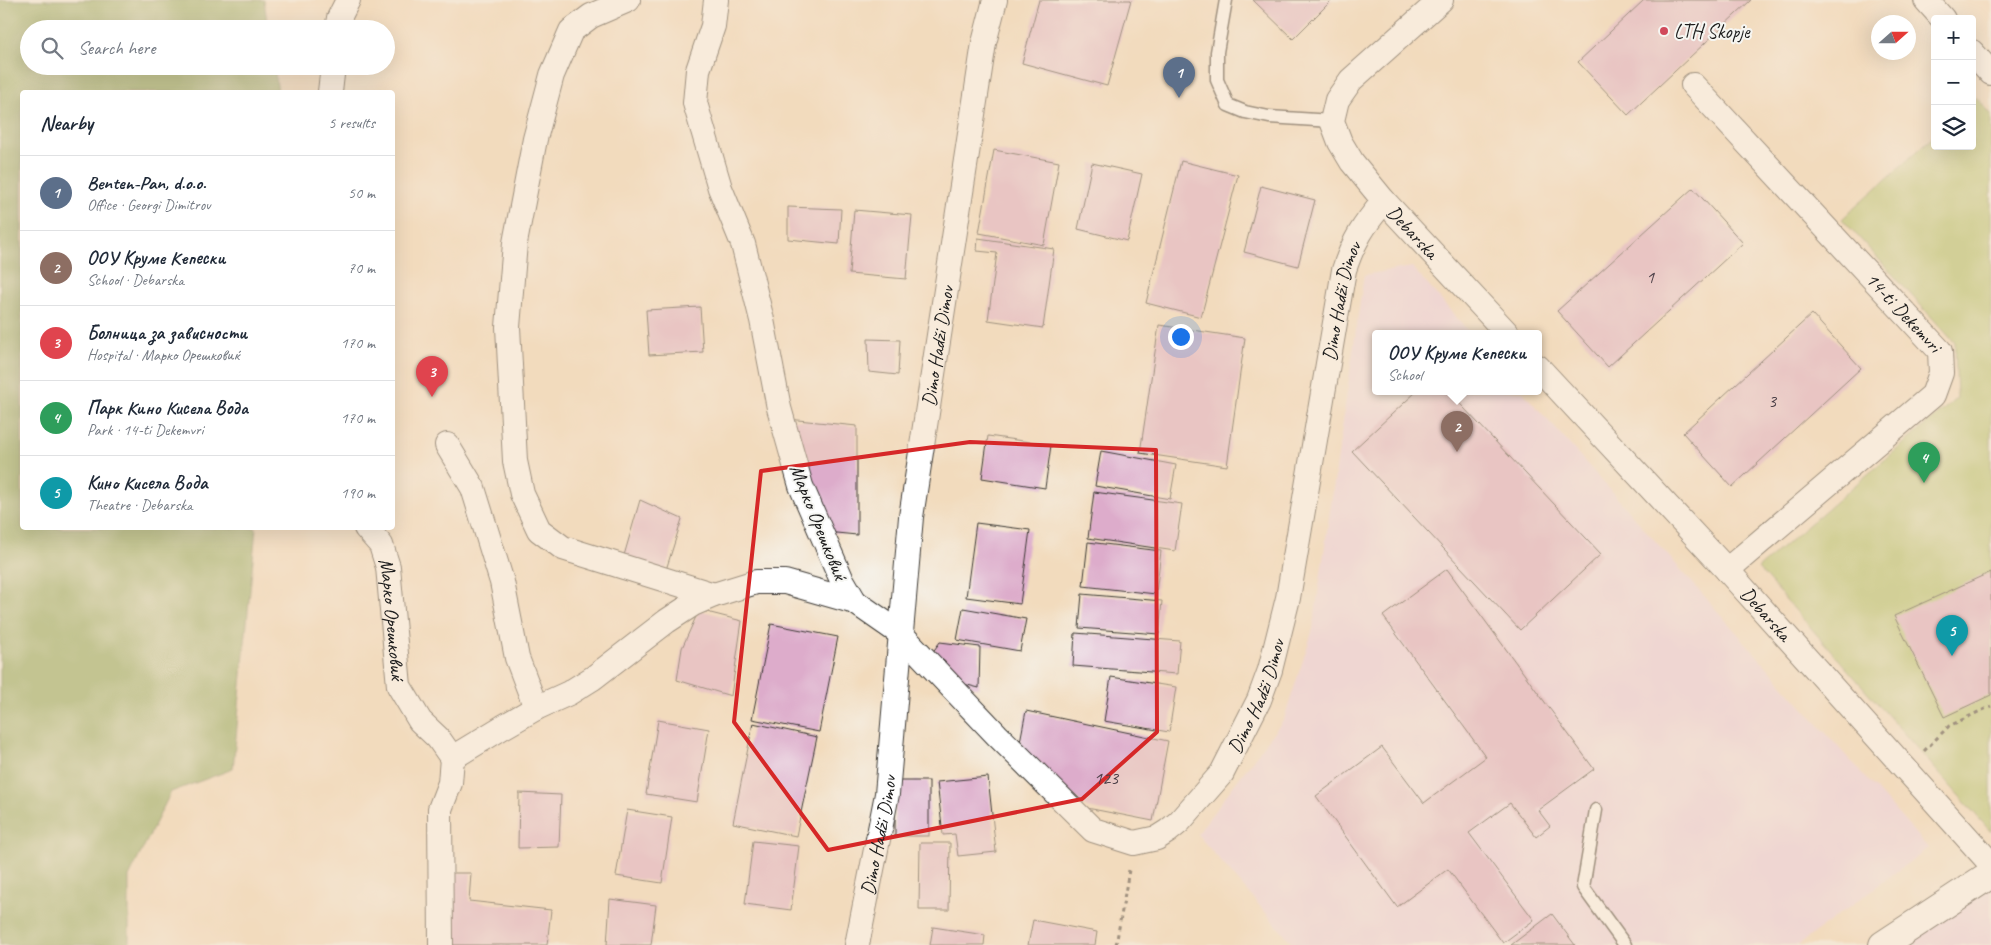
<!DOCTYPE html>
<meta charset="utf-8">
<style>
:root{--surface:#fff;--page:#f2f2f3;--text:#1f2937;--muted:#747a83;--line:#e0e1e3;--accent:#ea580c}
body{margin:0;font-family:Caveat,sans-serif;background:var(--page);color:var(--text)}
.controls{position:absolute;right:15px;top:15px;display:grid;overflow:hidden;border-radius:5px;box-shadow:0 5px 20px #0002}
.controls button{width:45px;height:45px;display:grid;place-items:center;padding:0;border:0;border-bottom:1px solid var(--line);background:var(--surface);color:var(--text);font:25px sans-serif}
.compass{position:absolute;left:1871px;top:15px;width:45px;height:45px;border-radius:50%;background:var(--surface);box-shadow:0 5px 20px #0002;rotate:69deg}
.you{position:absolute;left:1180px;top:336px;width:18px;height:18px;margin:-12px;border:4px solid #fff;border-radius:50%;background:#1a73e8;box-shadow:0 0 0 8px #1a73e833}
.badge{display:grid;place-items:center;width:32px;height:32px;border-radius:50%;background:var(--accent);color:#fff;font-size:16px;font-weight:700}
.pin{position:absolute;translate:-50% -41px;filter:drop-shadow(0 1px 2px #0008)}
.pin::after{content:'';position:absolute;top:26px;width:18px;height:15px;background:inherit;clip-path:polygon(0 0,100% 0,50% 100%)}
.popup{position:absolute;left:1372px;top:330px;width:170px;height:65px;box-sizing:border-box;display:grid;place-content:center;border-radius:5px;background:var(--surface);filter:drop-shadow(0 1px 4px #0005);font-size:16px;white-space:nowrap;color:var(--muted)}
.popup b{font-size:19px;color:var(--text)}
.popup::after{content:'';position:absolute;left:50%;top:100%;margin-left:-10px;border:10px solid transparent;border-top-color:var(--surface)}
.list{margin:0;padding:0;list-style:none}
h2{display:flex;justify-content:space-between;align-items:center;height:65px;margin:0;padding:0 20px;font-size:21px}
h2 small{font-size:16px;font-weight:400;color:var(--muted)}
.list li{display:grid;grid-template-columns:32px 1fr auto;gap:15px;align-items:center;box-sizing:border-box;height:75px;padding:0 20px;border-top:1px solid var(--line)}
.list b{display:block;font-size:19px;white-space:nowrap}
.list p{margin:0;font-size:16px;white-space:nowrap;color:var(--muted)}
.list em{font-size:16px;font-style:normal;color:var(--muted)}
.icon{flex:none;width:28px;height:28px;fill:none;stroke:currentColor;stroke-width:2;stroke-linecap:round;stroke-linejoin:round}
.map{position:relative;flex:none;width:1991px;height:945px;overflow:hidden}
.search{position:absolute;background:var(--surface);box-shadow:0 5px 20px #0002;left:20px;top:20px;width:375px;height:55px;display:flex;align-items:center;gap:12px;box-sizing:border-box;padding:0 18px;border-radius:28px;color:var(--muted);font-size:19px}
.panel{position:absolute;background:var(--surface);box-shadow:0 5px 20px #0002;left:20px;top:90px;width:375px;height:440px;border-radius:5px}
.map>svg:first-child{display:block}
</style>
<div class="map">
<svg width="1991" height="945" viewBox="0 0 1991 945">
<rect width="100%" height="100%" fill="#f6f6f2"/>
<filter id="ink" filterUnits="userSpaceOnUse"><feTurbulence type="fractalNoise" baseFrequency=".02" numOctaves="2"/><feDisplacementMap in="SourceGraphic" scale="10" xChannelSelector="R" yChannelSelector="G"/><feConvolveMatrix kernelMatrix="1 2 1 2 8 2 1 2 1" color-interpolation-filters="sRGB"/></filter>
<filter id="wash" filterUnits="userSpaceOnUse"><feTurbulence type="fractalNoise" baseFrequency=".0096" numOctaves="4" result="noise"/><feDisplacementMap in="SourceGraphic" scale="20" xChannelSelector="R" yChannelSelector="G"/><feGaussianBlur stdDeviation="1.12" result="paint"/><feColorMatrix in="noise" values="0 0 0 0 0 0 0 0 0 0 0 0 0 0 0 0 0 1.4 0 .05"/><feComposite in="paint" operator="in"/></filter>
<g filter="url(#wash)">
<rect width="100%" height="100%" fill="#f2dbbd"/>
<!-- built -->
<g fill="#ecd1ea">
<polygon points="1412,267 1470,333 1376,333 1376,391 1522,391 1928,848 1798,945 1294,945 1197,834 1284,719 1313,629 1364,275"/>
<polygon points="1991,874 1991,945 1883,945"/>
</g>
<!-- green -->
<polygon fill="#acc267" stroke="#646f42" points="1976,97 1991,114 1991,832 1758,568 1957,398 1955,343 1842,219 1935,135 1935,146 1972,146 1972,101"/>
<!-- forest -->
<polygon fill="#89a85c" stroke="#52623c" points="0,0 264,0 268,29 29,29 29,66 274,66 278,92 22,92 22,528 256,528 233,769 171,792 129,877 129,945 0,945"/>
<g id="blocks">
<!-- building -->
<g fill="#ddaccb">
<polygon points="1039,0 1131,0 1107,86 1022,63"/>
<polygon points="1253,0 1332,0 1293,39"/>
<polygon points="1644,0 1751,0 1628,115 1578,62"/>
<polygon points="994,150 1059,162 1044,245 979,233"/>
<polygon points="1181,161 1238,175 1201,317 1146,303"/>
<polygon points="1092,163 1142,174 1127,241 1078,229"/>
<polygon points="1261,186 1315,200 1298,266 1244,252"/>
<polygon points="1693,188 1743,243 1608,367 1557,311"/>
<polygon points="788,207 841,209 839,244 788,239"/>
<polygon points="854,210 912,215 906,279 849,274"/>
<polygon points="978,238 1054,249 1043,328 988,320 997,253 977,251"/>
<polygon points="700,307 703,352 649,355 646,310"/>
<polygon points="1812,314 1861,368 1732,487 1683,433"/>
<polygon points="1159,325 1245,338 1227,466 1140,453"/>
<polygon points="868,339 900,340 898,375 869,372"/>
<polygon points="1417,391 1448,391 1601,554 1520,630 1352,451"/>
<polygon points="788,419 857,426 857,535 826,532"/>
<polygon points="988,436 1051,445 1045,488 982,478"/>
<polygon points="1101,451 1176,465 1170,499 1095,486"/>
<polygon points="1094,492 1182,504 1175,551 1088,538"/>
<polygon points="640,500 682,519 665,573 623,559"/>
<polygon points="976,523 1030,530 1020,604 966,597"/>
<polygon points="1088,542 1161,551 1156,594 1083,586"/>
<polygon points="1447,569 1594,769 1538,810 1550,826 1536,837 1510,803 1469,833 1534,920 1503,943 1448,869 1397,907 1316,796 1382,747 1424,803 1486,757 1383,616"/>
<polygon points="1991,572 1991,695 1944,717 1894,616"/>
<polygon points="1082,594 1162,601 1159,634 1079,628"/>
<polygon points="963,608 1026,619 1020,651 957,640"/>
<polygon points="699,610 742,621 731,696 677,680 682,648"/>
<polygon points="771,624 838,637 819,732 752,719"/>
<polygon points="1075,633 1180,641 1177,674 1073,666"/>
<polygon points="940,642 980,647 979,688 960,683 932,653"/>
<polygon points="1111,677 1176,687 1169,732 1104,721"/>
<polygon points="1026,711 1168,741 1153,821 1087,808 1019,747"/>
<polygon points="658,720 709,729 697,802 646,794"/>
<polygon points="753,723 817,737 796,836 733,823"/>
<polygon points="988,777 996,852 958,856 955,834 943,835 937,782"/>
<rect x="895" y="781" width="34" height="55"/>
<polygon points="519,793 561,795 559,847 518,848"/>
<polygon points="627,810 672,817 662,883 616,876"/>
<polygon points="753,841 799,846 791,910 745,904"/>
<polygon points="920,843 950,843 949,910 919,910"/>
<polygon points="447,873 471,873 469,901 551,910 547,945 446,945"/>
<polygon points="610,899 656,905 651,945 607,945"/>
<polygon points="1552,914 1575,945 1511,945"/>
<polygon points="1033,920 1097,932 1095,945 1028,945"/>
<polygon points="933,927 985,935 984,945 930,945"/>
</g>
</g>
</g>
<g filter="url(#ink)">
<use href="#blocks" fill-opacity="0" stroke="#3c3934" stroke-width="1"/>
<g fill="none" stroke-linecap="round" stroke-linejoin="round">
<defs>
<g id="lane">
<polyline points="1226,0 1217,52 1217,80 1228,105 1245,112 1269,117 1332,121"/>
<polyline points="1596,810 1583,887 1625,945"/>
</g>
<g id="street">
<polyline points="628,0 591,16 571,31 552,75 535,139 515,243 508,327 515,461 522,494 539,530 563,548 714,595"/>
<path id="s1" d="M 1441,0 L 1351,80 L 1337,100 L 1332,121 L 1340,142 L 1352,162 L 1384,201 L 1507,333"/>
<polyline points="1926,0 1943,19"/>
<polyline points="337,29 339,18 348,0"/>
<polyline points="1972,52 1991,73"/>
<path id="s2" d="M 1693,85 L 1940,351 L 1941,373 L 1933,395 L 1727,570"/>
<polyline points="330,92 333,66"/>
<path id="s3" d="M 1538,367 L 1727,570 L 1991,864"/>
<polyline points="447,445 473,488 502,582 517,658 536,708"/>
<path id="s4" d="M 366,528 L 381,545 L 388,567 L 399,686 L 420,721 L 438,738 L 452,758"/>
<path id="s5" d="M 855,602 L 901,634 L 997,735 L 1093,830 L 1134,843 L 1157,838 L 1168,831 L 1179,822 L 1222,773 L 1259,700 L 1270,670 L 1288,598 L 1344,270 C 1354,240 1363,226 1384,201"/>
<polyline points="441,945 440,809 450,783 452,758 503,727 536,708 569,693 593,678 667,621 693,604 714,595 756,582 785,582 855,602 841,578 801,486 779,408 762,320 743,244 720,188 695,103 698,70 713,26 716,0"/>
<path id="s6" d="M 857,945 L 887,794 L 911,517 L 984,43 L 995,0"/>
</g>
<polyline id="secondary" points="1883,945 1991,874"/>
</defs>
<!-- lane casing -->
<use href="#lane" stroke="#3c3934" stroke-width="15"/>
<!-- street casing -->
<use href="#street" stroke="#3c3934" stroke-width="26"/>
<!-- secondary casing -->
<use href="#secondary" stroke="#3c3934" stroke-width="30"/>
<!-- path -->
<g stroke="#3c3934" stroke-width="3" stroke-dasharray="4 4" stroke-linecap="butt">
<polyline points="1924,751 1949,726 1991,706"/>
<polyline points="1116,945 1129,870"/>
</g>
<!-- lane -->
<use href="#lane" stroke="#fff" stroke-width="12"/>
<!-- street -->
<use href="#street" stroke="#fff" stroke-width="24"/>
<!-- secondary -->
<use href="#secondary" stroke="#fff" stroke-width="28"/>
</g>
</g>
<!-- marked area -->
<path d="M0 0H1991V945H0ZM 970,442 L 1156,450 L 1157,732 L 1082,799 L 828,850 L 734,722 L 761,471 Z" fill="#f2dbbd" fill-opacity=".55" fill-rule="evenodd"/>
<path fill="none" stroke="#d62828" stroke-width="4" stroke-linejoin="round" d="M 970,442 L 1156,450 L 1157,732 L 1082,799 L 828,850 L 734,722 L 761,471 Z"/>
<!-- markers -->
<circle fill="#d1495b" stroke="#f6f6f2" stroke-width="2" cx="1664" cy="31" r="5"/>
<g text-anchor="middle" stroke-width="4" stroke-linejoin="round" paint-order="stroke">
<!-- number labels -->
<g font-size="18" fill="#4c4048">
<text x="1650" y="283">1</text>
<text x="1772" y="407">3</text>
<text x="1106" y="784">123</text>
</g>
<!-- poi labels -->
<g font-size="20" fill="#1c1c1c" stroke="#f6f6f2" text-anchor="start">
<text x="1674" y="38">LTH Skopje</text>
</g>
<!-- street labels -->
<g font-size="20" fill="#1c1c1c" stroke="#f6f6f2">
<text dy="7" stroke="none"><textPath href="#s1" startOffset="305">Debarska</textPath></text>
<text dy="7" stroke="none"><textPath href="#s5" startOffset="979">Dimo Hadži Dimov</textPath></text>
<text dy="7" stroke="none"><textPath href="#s2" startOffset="310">14-ti Dekemvri</textPath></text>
<text dy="7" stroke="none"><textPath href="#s6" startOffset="605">Dimo Hadži Dimov</textPath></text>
<text transform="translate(819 522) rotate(68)" y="7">Марко Орешковиќ</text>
<text dy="7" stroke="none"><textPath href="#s3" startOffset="336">Debarska</textPath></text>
<text dy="7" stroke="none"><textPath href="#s4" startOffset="98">Марко Орешковиќ</textPath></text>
<text dy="7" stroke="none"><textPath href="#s5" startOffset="574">Dimo Hadži Dimov</textPath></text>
<text dy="7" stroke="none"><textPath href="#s6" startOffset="112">Dimo Hadži Dimov</textPath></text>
</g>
</g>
</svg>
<div class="controls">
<button>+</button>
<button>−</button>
<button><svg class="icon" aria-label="layers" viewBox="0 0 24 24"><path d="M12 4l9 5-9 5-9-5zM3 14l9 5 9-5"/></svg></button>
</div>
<svg class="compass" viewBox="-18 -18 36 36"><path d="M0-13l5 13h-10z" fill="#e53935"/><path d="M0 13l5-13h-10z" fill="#747a83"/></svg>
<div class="you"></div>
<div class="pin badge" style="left:1179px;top:98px;background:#5c6f8a">1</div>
<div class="pin badge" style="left:1457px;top:452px;background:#8d6e63">2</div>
<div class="popup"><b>ООУ Круме Кепески</b>School</div>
<div class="pin badge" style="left:432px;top:397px;background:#e0444e">3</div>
<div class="pin badge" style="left:1924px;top:483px;background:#2e9e5b">4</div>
<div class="pin badge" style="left:1952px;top:656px;background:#0f9aa8">5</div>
<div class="search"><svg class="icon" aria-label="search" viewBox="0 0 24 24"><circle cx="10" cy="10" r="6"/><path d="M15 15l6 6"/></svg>Search here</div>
<section class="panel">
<h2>Nearby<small>5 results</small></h2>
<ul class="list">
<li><span class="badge" style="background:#5c6f8a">1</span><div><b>Benten-Pan, d.o.o.</b><p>Office · Georgi Dimitrov</p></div><em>50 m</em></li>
<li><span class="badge" style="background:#8d6e63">2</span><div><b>ООУ Круме Кепески</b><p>School · Debarska</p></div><em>70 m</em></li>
<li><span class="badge" style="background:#e0444e">3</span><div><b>Болница за зависности</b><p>Hospital · Марко Орешковиќ</p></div><em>170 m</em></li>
<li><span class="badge" style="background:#2e9e5b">4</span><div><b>Парк Кино Кисела Вода</b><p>Park · 14-ti Dekemvri</p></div><em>170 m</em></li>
<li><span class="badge" style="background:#0f9aa8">5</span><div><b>Кино Кисела Вода</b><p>Theatre · Debarska</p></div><em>190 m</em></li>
</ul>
</section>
</div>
